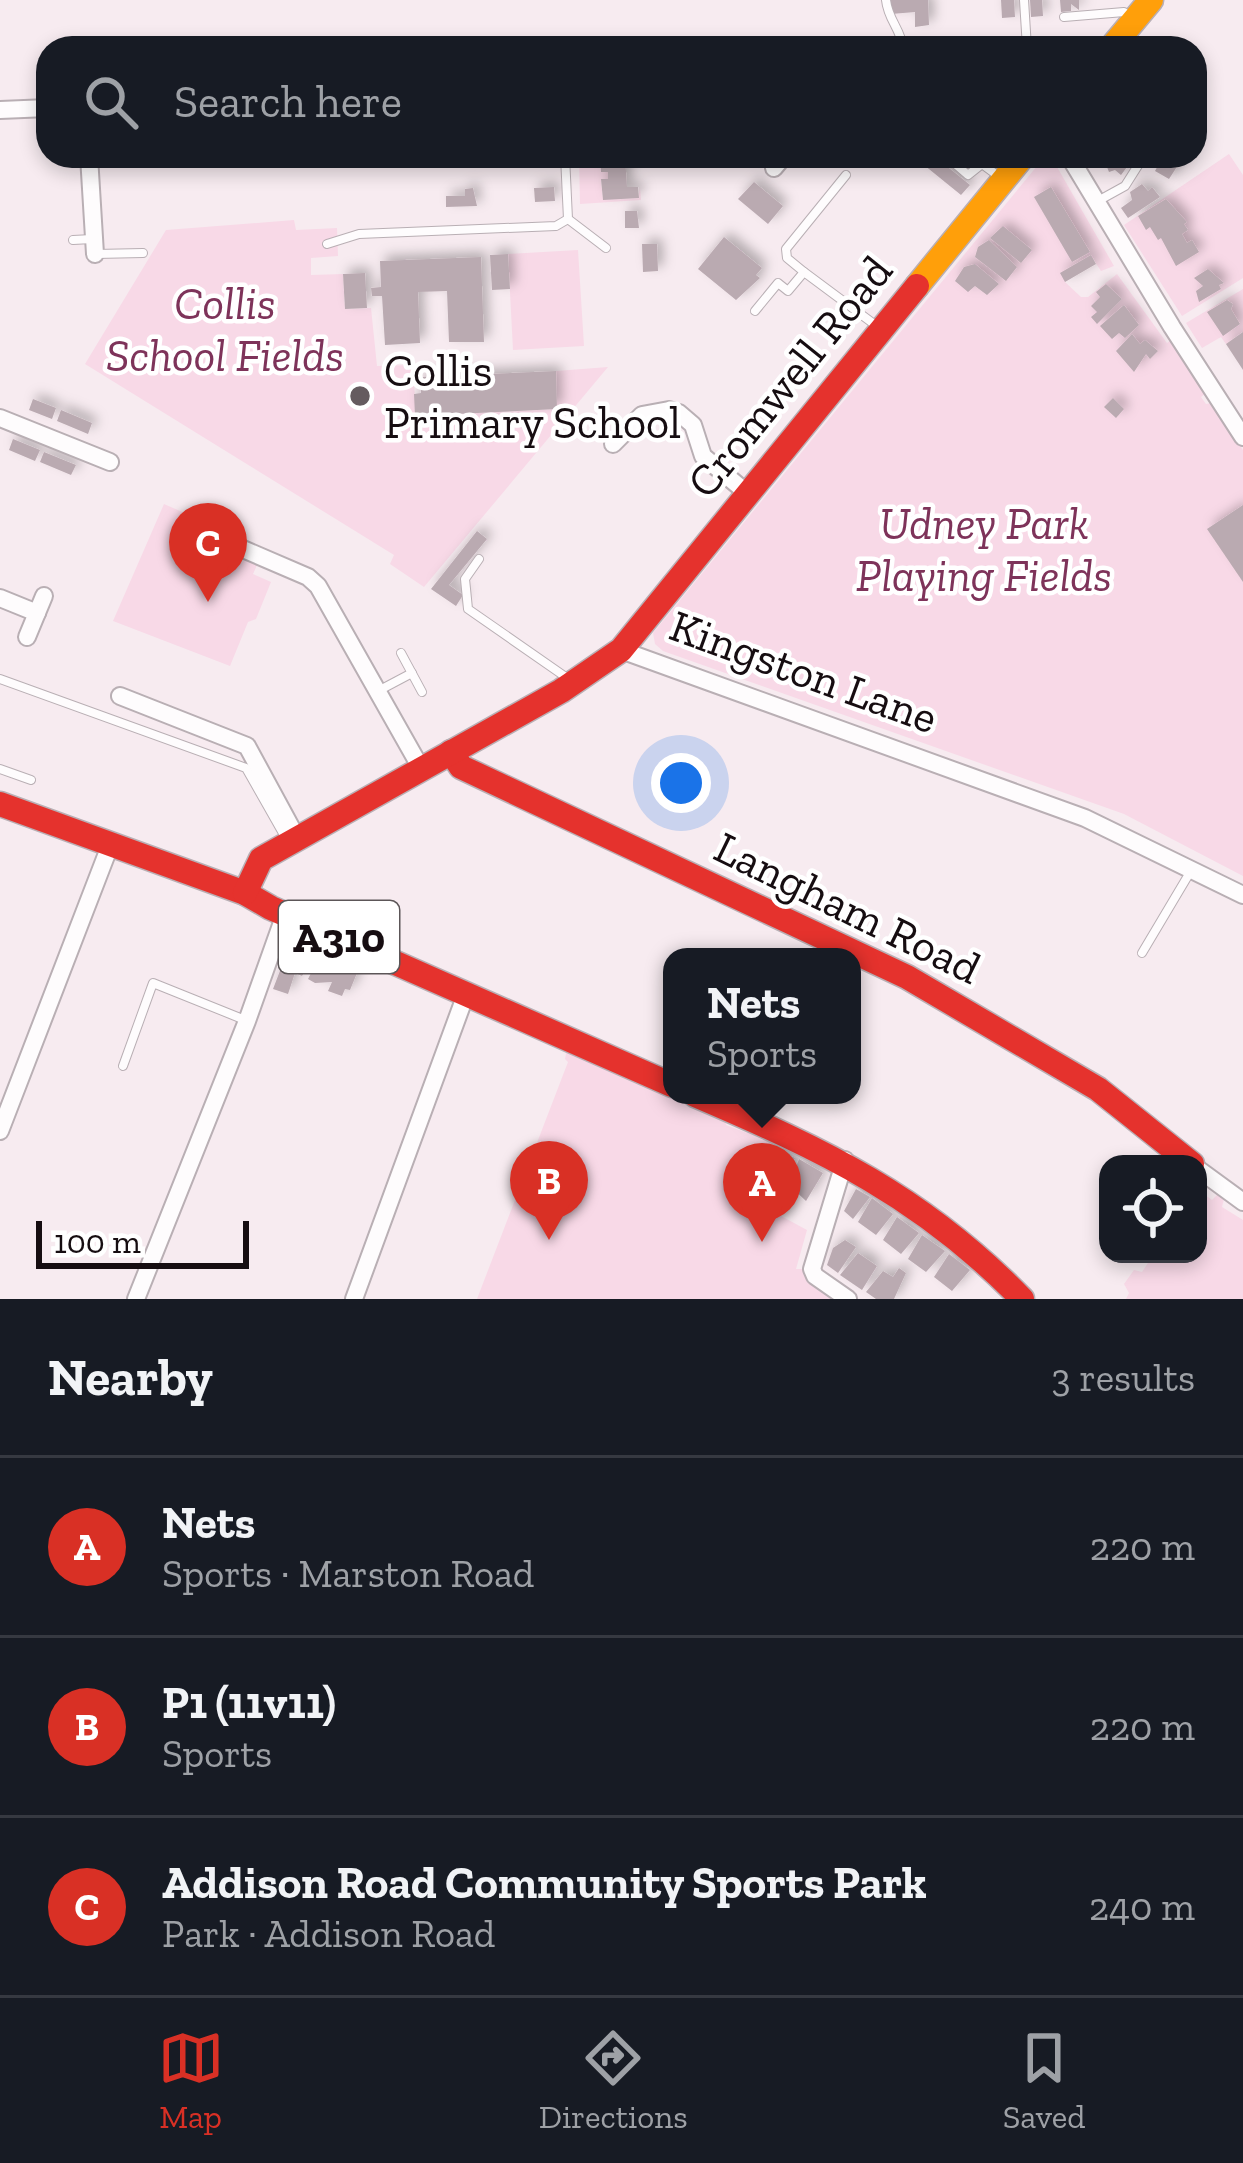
<!DOCTYPE html>
<meta charset="utf-8">
<style>
:root{--surface:#171b24;--page:#242831;--text:#f1f3f6;--muted:#9ea1a6;--line:#363941;--accent:#d93025}
body{margin:0;font-family:"Zilla Slab",serif;background:var(--page);color:var(--text)}
.controls{position:absolute;right:36px;bottom:36px;display:grid;overflow:hidden;border-radius:24px;box-shadow:0 6px 18px #0003}
.controls button{width:108px;height:108px;display:grid;place-items:center;padding:0;border:0;border-bottom:3px solid var(--line);background:var(--surface);color:var(--text);font:60px sans-serif}
.scale{position:absolute;left:36px;bottom:30px;width:213px;box-sizing:border-box;padding-left:12px;border:6px solid #160d11;border-top:0;font-size:33px;line-height:42px;white-space:nowrap;color:#160d11;-webkit-text-stroke:9px #fff;paint-order:stroke}
.you{position:absolute;left:681px;top:783px;width:42px;height:42px;margin:-30px;border:9px solid #fff;border-radius:50%;background:#1a73e8;box-shadow:0 0 0 18px #1a73e833}
.badge{display:grid;place-items:center;width:78px;height:78px;border-radius:50%;background:var(--accent);color:#fff;font-size:39px;font-weight:700}
.pin{position:absolute;translate:-50% -99px;filter:drop-shadow(0 3px 6px #0008)}
.pin::after{content:'';position:absolute;top:63px;width:42px;height:36px;background:inherit;clip-path:polygon(0 0,100% 0,50% 100%)}
.popup{position:absolute;left:663px;top:948px;width:198px;height:156px;box-sizing:border-box;display:grid;place-content:center;border-radius:24px;background:var(--surface);filter:drop-shadow(0 3px 9px #0005);font-size:39px;white-space:nowrap;color:var(--muted)}
.popup b{font-size:45px;color:var(--text)}
.popup::after{content:'';position:absolute;left:50%;top:100%;margin-left:-24px;border:24px solid transparent;border-top-color:var(--surface)}
.list{margin:0;padding:0;list-style:none}
h2{display:flex;justify-content:space-between;align-items:center;height:156px;margin:0;padding:0 48px;font-size:51px}
h2 small{font-size:39px;font-weight:400;color:var(--muted)}
.list li{display:grid;grid-template-columns:78px 1fr auto;gap:36px;align-items:center;box-sizing:border-box;height:180px;padding:0 48px;border-top:3px solid var(--line)}
.list b{display:block;font-size:45px;white-space:nowrap}
.list p{margin:0;font-size:39px;white-space:nowrap;color:var(--muted)}
.list em{font-size:39px;font-style:normal;color:var(--muted)}
.icon{flex:none;width:66px;height:66px;fill:none;stroke:currentColor;stroke-width:2;stroke-linecap:round;stroke-linejoin:round}
.map{position:relative;flex:none;width:1243px;height:1299px;overflow:hidden}
.search{position:absolute;background:var(--surface);box-shadow:0 6px 18px #0003;left:36px;right:36px;top:36px;height:132px;display:flex;align-items:center;gap:30px;box-sizing:border-box;padding:0 42px;border-radius:36px;color:var(--muted);font-size:45px}
.sheet{height:696px;background:var(--surface)}
nav{display:flex;justify-content:space-around;align-items:center;box-sizing:border-box;height:168px;border-top:3px solid var(--line);background:var(--surface);font-size:33px;color:var(--muted)}
nav a{display:grid;justify-items:center;gap:6px}
nav .on{color:var(--accent)}
.map>svg:first-child{display:block}
</style>
<div class="map">
<svg width="1243" height="1299" viewBox="0 0 1243 1299">
<defs>
<filter id="shadow"><feDropShadow dx="5.5" dy="-5.5" stdDeviation="6" flood-color="#0004"/></filter>
</defs>
<rect width="100%" height="100%" fill="#f7ebf0"/>
<!-- green -->
<g fill="#f8d9e7">
<polygon points="1229,154 1243,175 1243,278 1182,316 1124,225"/>
<polygon points="579,156 600,156 601,172 608,172 608,179 601,180 603,199 638,198 640,187 641,200 580,204"/>
<polygon points="1042,160 1053,160 1114,266 1101,271 1091,256 1065,282 1081,297 1088,297 1117,274 1167,343 1172,339 1206,393 1201,397 1206,404 1211,403 1243,450 1243,876 1124,814 663,651 655,644 653,633"/>
<polygon points="294,220 296,230 337,228 338,256 311,258 311,275 343,274 345,309 371,308 377,366 413,365 416,416 556,409 556,371 608,367 424,587 390,564 394,555 85,364 166,230"/>
<polygon points="578,250 584,346 513,350 508,254"/>
<polygon points="1243,289 1243,332 1226,344 1221,337 1202,348 1186,323"/>
<polygon points="164,504 210,524 207,542 217,549 219,569 231,574 244,560 257,565 253,574 271,582 256,619 248,622 230,666 113,621"/>
<polygon points="567,1049 665,1088 676,1101 684,1099 725,1114 726,1125 747,1133 752,1126 775,1143 762,1157 755,1153 742,1195 807,1230 796,1269 808,1269 836,1299 477,1299 568,1062 565,1059"/>
<polygon points="1198,1180 1202,1181 1201,1192 1212,1200 1218,1194 1224,1199 1222,1207 1243,1220 1243,1299 1126,1299 1129,1293 1124,1284 1134,1270 1142,1272 1150,1260 1144,1254 1198,1254"/>
</g>
<!-- building -->
<g fill="#baaab1" filter="url(#shadow)">
<polygon points="890,0 928,0 929,25 915,27 915,12 891,14"/>
<polygon points="1001,0 1014,0 1015,17 1002,18"/>
<polygon points="1030,0 1042,0 1043,16 1031,17"/>
<polygon points="1060,0 1079,0 1079,10 1071,4 1071,11 1061,12"/>
<polygon points="600,156 625,157 627,187 638,187 639,198 603,200 601,179 608,179 608,172 601,172"/>
<polygon points="934,156 970,185 961,195 924,165"/>
<polygon points="1110,156 1127,156 1130,163 1121,175 1115,170 1109,172 1105,162"/>
<polygon points="1163,156 1184,156 1169,179 1155,171"/>
<polygon points="754,182 783,206 768,224 738,199"/>
<polygon points="1142,184 1148,191 1152,187 1160,197 1128,218 1121,208 1132,200 1130,192"/>
<polygon points="554,187 555,201 535,202 534,188"/>
<polygon points="1051,187 1090,252 1072,262 1034,197"/>
<polygon points="473,188 477,206 446,207 446,196 465,196 465,189"/>
<polygon points="1166,199 1187,222 1184,224 1188,230 1182,234 1187,243 1192,240 1199,252 1176,266 1161,238 1158,240 1150,227 1146,230 1138,216"/>
<polygon points="625,211 637,211 639,228 625,228"/>
<polygon points="1003,226 1032,250 1021,263 990,238"/>
<polygon points="724,237 762,268 756,275 760,278 736,300 698,269"/>
<polygon points="989,240 1017,267 1006,281 975,257 978,247"/>
<polygon points="642,244 657,244 658,271 643,272"/>
<polygon points="508,254 510,289 492,290 490,255"/>
<polygon points="1091,255 1096,264 1065,282 1060,273"/>
<polygon points="481,257 484,342 449,342 447,291 418,292 420,343 385,345 382,296 372,296 371,288 381,287 380,261"/>
<polygon points="975,264 999,284 987,295 975,286 968,292 955,281 964,267"/>
<polygon points="1208,269 1224,283 1219,285 1221,289 1199,302 1196,291 1203,286 1194,278"/>
<polygon points="365,273 367,308 345,309 343,274"/>
<polygon points="1106,284 1122,299 1097,324 1091,317 1097,312 1091,306 1100,297 1096,292"/>
<polygon points="1227,300 1233,304 1231,309 1240,324 1223,336 1207,312"/>
<polygon points="1124,305 1139,325 1125,338 1119,333 1112,339 1100,326"/>
<polygon points="1243,332 1243,370 1226,344"/>
<polygon points="1132,334 1140,344 1145,340 1158,351 1150,359 1146,354 1134,372 1116,351"/>
<polygon points="556,371 557,409 415,416 414,394 421,393 420,377"/>
<polygon points="1113,398 1124,409 1116,418 1104,407"/>
<polygon points="33,399 56,408 52,419 29,410"/>
<polygon points="61,410 92,423 88,434 57,421"/>
<polygon points="13,439 40,450 35,461 9,450"/>
<polygon points="44,452 76,465 71,475 40,462"/>
<polygon points="1243,505 1243,582 1207,529"/>
<polygon points="477,531 487,539 449,585 463,595 456,606 431,589"/>
<polygon points="295,945 357,973 350,990 345,989 342,996 328,991 332,982 315,983 308,979 311,973 305,971 302,976 295,973 288,994 273,989 283,963 289,959"/>
<polygon points="767,1144 795,1158 780,1187 756,1168"/>
<polygon points="799,1159 823,1173 806,1201 789,1185"/>
<polygon points="856,1189 870,1197 853,1219 844,1211"/>
<polygon points="872,1198 893,1214 876,1235 858,1222"/>
<polygon points="897,1217 919,1233 901,1254 883,1240"/>
<polygon points="922,1235 945,1251 926,1272 908,1259"/>
<polygon points="845,1240 856,1247 838,1273 827,1265 833,1248"/>
<polygon points="858,1253 877,1266 862,1290 840,1275"/>
<polygon points="949,1254 970,1270 952,1291 934,1277"/>
<polygon points="899,1268 906,1273 894,1299 876,1299 866,1292 883,1271 893,1277"/>
</g>
<g fill="none" stroke-linecap="round" stroke-linejoin="round">
<defs>
<g id="lane">
<path d="M 886,0 C 888,20 901,29 903,48"/>
<polyline points="1024,0 1027,48"/>
<polyline points="1064,17 1124,12 1133,18"/>
<polyline points="565,156 568,219 606,248"/>
<polyline points="946,156 968,175 982,164 1001,178"/>
<polyline points="1096,202 1125,186 1144,156"/>
<polyline points="73,240 92,239"/>
<polyline points="327,244 359,234 556,226 568,219"/>
<polyline points="96,254 143,253"/>
<polyline points="804,272 787,258 786,249 846,175"/>
<polyline points="755,311 778,283 788,291 804,272 878,327"/>
<polyline points="479,559 465,579 468,609 570,680"/>
<polyline points="401,653 422,692"/>
<polyline points="0,679 246,768 288,842"/>
<polyline points="378,691 412,673"/>
<polyline points="0,769 31,780"/>
<polyline points="1142,953 1192,869"/>
<polyline points="123,1066 153,983 245,1020"/>
</g>
<g id="street">
<polyline points="0,110 48,108"/>
<polyline points="89,156 95,254"/>
<polyline points="1069,156 1172,327 1243,437"/>
<polyline points="774,168 784,156"/>
<polyline points="0,418 110,462"/>
<polyline points="613,444 642,415 669,410 679,413 693,425 703,456 747,493"/>
<polyline points="222,540 308,577 318,586 422,770"/>
<polyline points="0,598 37,613"/>
<polyline points="27,637 44,596"/>
<polyline points="621,650 1085,818 1243,895"/>
<polyline points="120,696 247,746 298,840"/>
<polyline points="0,1131 111,843"/>
<polyline points="845,1160 812,1269 815,1276 848,1299"/>
<polyline points="1198,1169 1243,1202"/>
<polyline points="136,1299 247,1021 285,914"/>
<polyline points="354,1299 466,994"/>
</g>
<g id="slow">
<polyline points="1111,48 1151,0"/>
<polyline points="917,286 1023,156"/>
</g>
<g id="jam">
<polyline points="451,752 461,767 907,977 1098,1089 1192,1164"/>
<polyline points="0,804 245,893 271,908 672,1085"/>
<polyline points="245,893 261,859 561,691 621,650 917,286"/>
<path d="M 695,1095 C 824,1150 923,1197 1022,1299"/>
</g>
</defs>
<!-- lane casing -->
<use href="#lane" stroke="#b9afb4" stroke-width="10"/>
<!-- street casing -->
<use href="#street" stroke="#b9afb4" stroke-width="20"/>
<!-- slow casing -->
<use href="#slow" stroke="#b9afb4" stroke-width="27"/>
<!-- jam casing -->
<use href="#jam" stroke="#b9afb4" stroke-width="27"/>
<!-- lane -->
<use href="#lane" stroke="#fefcfd" stroke-width="8"/>
<!-- street -->
<use href="#street" stroke="#fefcfd" stroke-width="16"/>
<!-- slow -->
<use href="#slow" stroke="#ff9f0a" stroke-width="24"/>
<!-- jam -->
<use href="#jam" stroke="#e5322d" stroke-width="24"/>
</g>
<!-- markers -->
<circle fill="#655b5f" stroke="#fff" stroke-width="4.5" cx="360" cy="396" r="12"/>
<g text-anchor="middle" stroke-width="9" stroke-linejoin="round" paint-order="stroke">
<!-- shield labels -->
<rect fill="#fff" stroke="#5c5658" stroke-width="3" x="279" y="901" width="120" height="72" rx="9"/>
<g font-size="42" font-weight="bold" fill="#160d11">
<text x="339" y="952">A310</text>
</g>
<!-- park labels -->
<g font-size="45" font-style="italic" fill="#7e335a" stroke="#fff">
<text x="225" y="319">Collis<tspan x="225" dy="52">School Fields</tspan></text>
<text x="984" y="539">Udney Park<tspan x="984" dy="52">Playing Fields</tspan></text>
</g>
<!-- poi labels -->
<g font-size="45" fill="#160d11" stroke="#fff" text-anchor="start">
<text x="384" y="386">Collis<tspan x="384" dy="52">Primary School</tspan></text>
</g>
<!-- street labels -->
<g font-size="45" fill="#160d11" stroke="#fff">
<text transform="translate(789 376) rotate(-51)" y="16">Cromwell Road</text>
<text transform="translate(804 671) rotate(20)" y="16">Kingston Lane</text>
<text transform="translate(848 907) rotate(26)" y="16">Langham Road</text>
</g>
</g>
</svg>
<div class="controls">
<button><svg class="icon" aria-label="locate" viewBox="0 0 24 24"><circle cx="12" cy="12" r="6"/><path d="M12 2v4M12 18v4M2 12h4M18 12h4"/></svg></button>
</div>
<div class="scale">100 m</div>
<div class="you"></div>
<div class="pin badge" style="left:762px;top:1242px">A</div>
<div class="popup"><b>Nets</b>Sports</div>
<div class="pin badge" style="left:549px;top:1240px">B</div>
<div class="pin badge" style="left:208px;top:602px">C</div>
<div class="search"><svg class="icon" aria-label="search" viewBox="0 0 24 24"><circle cx="10" cy="10" r="6"/><path d="M15 15l6 6"/></svg>Search here</div>
</div>
<section class="sheet">
<h2>Nearby<small>3 results</small></h2>
<ul class="list">
<li><span class="badge">A</span><div><b>Nets</b><p>Sports · Marston Road</p></div><em>220 m</em></li>
<li><span class="badge">B</span><div><b>P1 (11v11)</b><p>Sports</p></div><em>220 m</em></li>
<li><span class="badge">C</span><div><b>Addison Road Community Sports Park</b><p>Park · Addison Road</p></div><em>240 m</em></li>
</ul>
</section>
<nav>
<a class="on"><svg class="icon" aria-label="map" viewBox="0 0 24 24"><path d="M3 6l6-2 6 2 6-2v14l-6 2-6-2-6 2zM9 4v14M15 6v14"/></svg>Map</a>
<a><svg class="icon" aria-label="directions" viewBox="0 0 24 24"><path d="M12 3l9 9-9 9-9-9zM9 14v-3h6M13 9l2 2-2 2"/></svg>Directions</a>
<a><svg class="icon" aria-label="saved" viewBox="0 0 24 24"><path d="M7 4h10v16l-5-4-5 4z"/></svg>Saved</a>
</nav>
